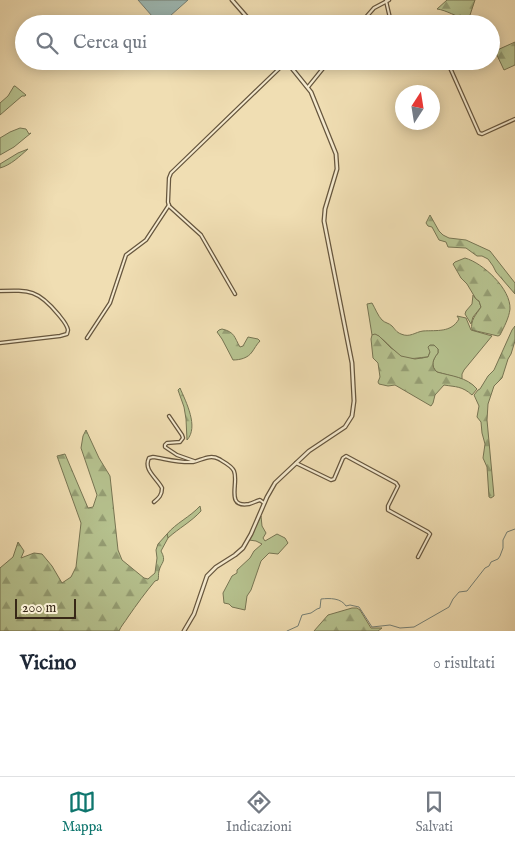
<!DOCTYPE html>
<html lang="it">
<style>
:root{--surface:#fff;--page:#f6f6f7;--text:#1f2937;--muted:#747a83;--line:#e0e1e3;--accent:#0f766e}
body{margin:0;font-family:"IM FELL English",serif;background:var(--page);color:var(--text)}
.compass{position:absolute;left:395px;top:85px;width:45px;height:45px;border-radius:50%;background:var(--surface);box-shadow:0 2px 12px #0003;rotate:12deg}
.scale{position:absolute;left:15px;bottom:12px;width:61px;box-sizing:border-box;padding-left:5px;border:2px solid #382817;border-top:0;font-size:14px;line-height:18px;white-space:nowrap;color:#382817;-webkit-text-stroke:4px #f5eace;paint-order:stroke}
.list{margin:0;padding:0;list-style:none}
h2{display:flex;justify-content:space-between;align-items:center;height:65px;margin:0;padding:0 20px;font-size:21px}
h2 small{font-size:16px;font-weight:400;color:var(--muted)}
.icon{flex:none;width:28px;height:28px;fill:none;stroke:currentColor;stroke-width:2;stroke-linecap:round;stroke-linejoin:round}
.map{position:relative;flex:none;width:515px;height:631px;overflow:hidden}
.search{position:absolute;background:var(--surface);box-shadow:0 2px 12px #0003;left:15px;right:15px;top:15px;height:55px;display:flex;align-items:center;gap:12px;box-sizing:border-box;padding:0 18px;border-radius:28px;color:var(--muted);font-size:19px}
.sheet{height:145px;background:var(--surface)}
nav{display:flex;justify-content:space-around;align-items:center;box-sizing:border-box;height:70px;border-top:1px solid var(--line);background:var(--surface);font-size:14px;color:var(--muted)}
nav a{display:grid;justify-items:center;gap:2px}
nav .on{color:var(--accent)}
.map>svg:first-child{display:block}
</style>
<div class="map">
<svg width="515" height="631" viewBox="0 0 515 631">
<defs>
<pattern id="forest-firs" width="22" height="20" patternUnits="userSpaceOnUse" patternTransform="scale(1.25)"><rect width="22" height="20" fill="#b6c28f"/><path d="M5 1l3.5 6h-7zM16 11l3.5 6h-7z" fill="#959e74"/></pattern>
</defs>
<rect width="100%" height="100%" fill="#f0deb3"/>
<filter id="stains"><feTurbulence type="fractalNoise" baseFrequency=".004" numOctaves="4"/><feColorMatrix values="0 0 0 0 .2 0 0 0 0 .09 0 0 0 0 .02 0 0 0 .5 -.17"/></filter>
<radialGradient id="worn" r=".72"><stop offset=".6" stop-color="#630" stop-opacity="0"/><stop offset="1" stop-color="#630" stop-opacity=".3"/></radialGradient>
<!-- green -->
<g fill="#b6c28f" stroke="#777553">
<polygon points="14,86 15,86 26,95 25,96 22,96 0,115 0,103 8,96"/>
<polygon points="20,128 26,129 29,134 31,133 14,147 0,155 0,138 10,132"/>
<path d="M 28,149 C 20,156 11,165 0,168 L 0,164 L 18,153 Z"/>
<polygon points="473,295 476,299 479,301 481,307 473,317 471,324 465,314 466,311 472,304"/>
<path d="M 372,303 C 375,308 378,316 382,320 C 385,323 389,323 392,326 C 395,329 396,332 401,334 C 410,338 415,332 423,331 C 437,330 451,333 459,319 L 457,316 L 466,318 L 471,330 L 492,336 L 464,370 L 462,374 L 462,379 L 437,372 C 430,366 433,359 438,353 L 438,349 L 430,352 L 428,357 C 420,357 409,361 400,356 C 395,352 380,335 376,335 C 375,334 374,335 372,335 L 367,304 Z"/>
<path d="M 200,506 L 201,511 C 191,522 179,528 168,538 L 167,534 C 176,523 190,517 200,506 Z"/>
<polygon points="261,516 262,526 266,533 263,538 265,541 277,534 285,538 288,543 278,554 269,553 261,561 251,590 247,596 245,610 232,607 229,604 224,603 223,593 232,576 237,573 237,570 250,558 254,551 262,544 256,541 249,540"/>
</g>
<!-- forest -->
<g fill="url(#forest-firs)" stroke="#777553">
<path d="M 447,0 L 475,0 L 470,15 L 467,20 C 457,17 446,10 437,9 Z"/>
<polygon points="515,42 515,65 504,70 495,51"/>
<polygon points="430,215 439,231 443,235 449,238 466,240 490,251 515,283 515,294 496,272 493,266 488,259 482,256 477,256 466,248 448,247 446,242 439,240 432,227 428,226 426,223"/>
<path d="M 465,258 C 483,263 511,289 510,309 C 509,318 504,327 500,335 L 498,336 L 472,330 C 470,320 476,315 481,307 L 479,301 L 476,299 L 467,284 L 461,278 L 453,264 L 455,262 Z"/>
<polygon points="515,326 515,341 511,354 508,359 502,378 494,386 488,404 487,420 494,496 491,498 489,497 487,467 483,458 485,444 482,433 481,422 477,417 479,406 474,395 478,390 480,389 488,376 494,370 512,330"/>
<path d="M 222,329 C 235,332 234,337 240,347 L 243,346 L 248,337 L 258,339 L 260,341 C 256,345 255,348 252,352 C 248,358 240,360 233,360 L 222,339 L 217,332 L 219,330 Z"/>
<path d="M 375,334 L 379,336 L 391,348 L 394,350 L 401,356 L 415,359 L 428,357 L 430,352 L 428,347 L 430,345 L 434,345 L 438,349 L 438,353 C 433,359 430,366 437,372 C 451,376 467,377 477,389 L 472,395 C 462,386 456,387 444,385 L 435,395 L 433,403 L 431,406 L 395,385 L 388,386 L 379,384 L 378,382 L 380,377 L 378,363 L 373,358 L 371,339 L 372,335 Z"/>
<path d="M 180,388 C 186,402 199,427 187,440 L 186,419 L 184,407 L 178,390 Z"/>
<path d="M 86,430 L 99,458 L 110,476 L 118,550 L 122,560 L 144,578 L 148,579 L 155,573 L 157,558 L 156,550 L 158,544 L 167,534 L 168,538 L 161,551 C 167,562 161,562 159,571 C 158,574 159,577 158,580 L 155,581 C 145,593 137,604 128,617 C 125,622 121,626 119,631 L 0,631 L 0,568 L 13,557 L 18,542 L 24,551 L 21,558 L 34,553 L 42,554 L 52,566 L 62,583 L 71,577 L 76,567 L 81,523 L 57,456 L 65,454 L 88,508 L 93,507 L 97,495 L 81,448 L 83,436 Z"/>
<polygon points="352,608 357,608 360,610 371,628 382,628 378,631 314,631 328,615"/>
</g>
<!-- water -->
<polygon fill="#9dbab6" stroke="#758076" points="138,0 188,0 161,24 159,24"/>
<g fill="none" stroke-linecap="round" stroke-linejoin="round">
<!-- stream -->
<path stroke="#758076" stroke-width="1" d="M 287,631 L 298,626 L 302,615 L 311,613 L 317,609 L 320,608 L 321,599 C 330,598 341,598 346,606 L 350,605 L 359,607 L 372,627 L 390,625 L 400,628 L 414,627 L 449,607 L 453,599 L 459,592 L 467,591 L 485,568 L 489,566 L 491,562 L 498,559 L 500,556 L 503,548 L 503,540 L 507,532 L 515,529"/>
<defs>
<g id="minor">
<polyline points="386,1 390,18 396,24"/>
<polyline points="360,24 374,8 389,0"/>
<polyline points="447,61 479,133 482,134 515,119"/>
<polyline points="308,87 329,61"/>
<path d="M 0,291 C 30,290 38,290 58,314 C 62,319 67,324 68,330 L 67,334 L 60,336 L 0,343"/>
<polyline points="235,294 201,235 169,206 168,202 169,178 171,173 286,62"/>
<polyline points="87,338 110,303 126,255 146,240 169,205"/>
<polyline points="169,416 182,435 183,438 180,442 167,443 165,445 165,447 177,455 194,461"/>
<polyline points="296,463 331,480 334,479 343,458 346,456 396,483 398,486 388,506 388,510 428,532 430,534 418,557"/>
<path d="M 154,502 C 159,498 162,495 162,488 C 157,478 143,470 149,458 L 153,457 C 166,459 180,463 193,462 C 202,460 210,454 219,459 C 224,462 232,466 234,471 C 239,483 225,508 249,504 C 253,503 256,501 260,500 L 264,503"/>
</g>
<g id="tertiary">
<polyline points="232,0 253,24"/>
<polyline points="184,631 194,614 207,576 216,567 235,555 243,548 251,534 267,497 275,483 309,451 345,427 352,416 354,401 352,363 324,221 325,209 337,169 336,154 311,92 286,61"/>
</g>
</defs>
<!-- minor casing -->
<use href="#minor" stroke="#66563e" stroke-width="4.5"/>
<!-- tertiary casing -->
<use href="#tertiary" stroke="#66563e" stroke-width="5"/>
<!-- minor -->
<use href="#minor" stroke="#f5eace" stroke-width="2"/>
<!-- tertiary -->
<use href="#tertiary" stroke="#f5eace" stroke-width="2.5"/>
</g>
<rect width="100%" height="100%" filter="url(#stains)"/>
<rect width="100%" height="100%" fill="url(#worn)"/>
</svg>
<svg class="compass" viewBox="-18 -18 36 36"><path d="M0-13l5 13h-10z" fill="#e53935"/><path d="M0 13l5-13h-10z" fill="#747a83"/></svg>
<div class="scale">200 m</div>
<div class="search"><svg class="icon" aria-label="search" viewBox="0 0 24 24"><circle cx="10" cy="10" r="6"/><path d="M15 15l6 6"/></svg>Cerca qui</div>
</div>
<section class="sheet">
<h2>Vicino<small>0 risultati</small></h2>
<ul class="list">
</ul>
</section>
<nav>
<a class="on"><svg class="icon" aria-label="map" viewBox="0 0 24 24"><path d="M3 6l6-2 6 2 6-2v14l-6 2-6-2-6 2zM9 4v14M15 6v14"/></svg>Mappa</a>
<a><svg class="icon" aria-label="directions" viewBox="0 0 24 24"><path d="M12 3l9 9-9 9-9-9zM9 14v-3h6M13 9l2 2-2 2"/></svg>Indicazioni</a>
<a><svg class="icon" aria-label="saved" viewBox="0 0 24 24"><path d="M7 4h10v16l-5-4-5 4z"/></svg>Salvati</a>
</nav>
